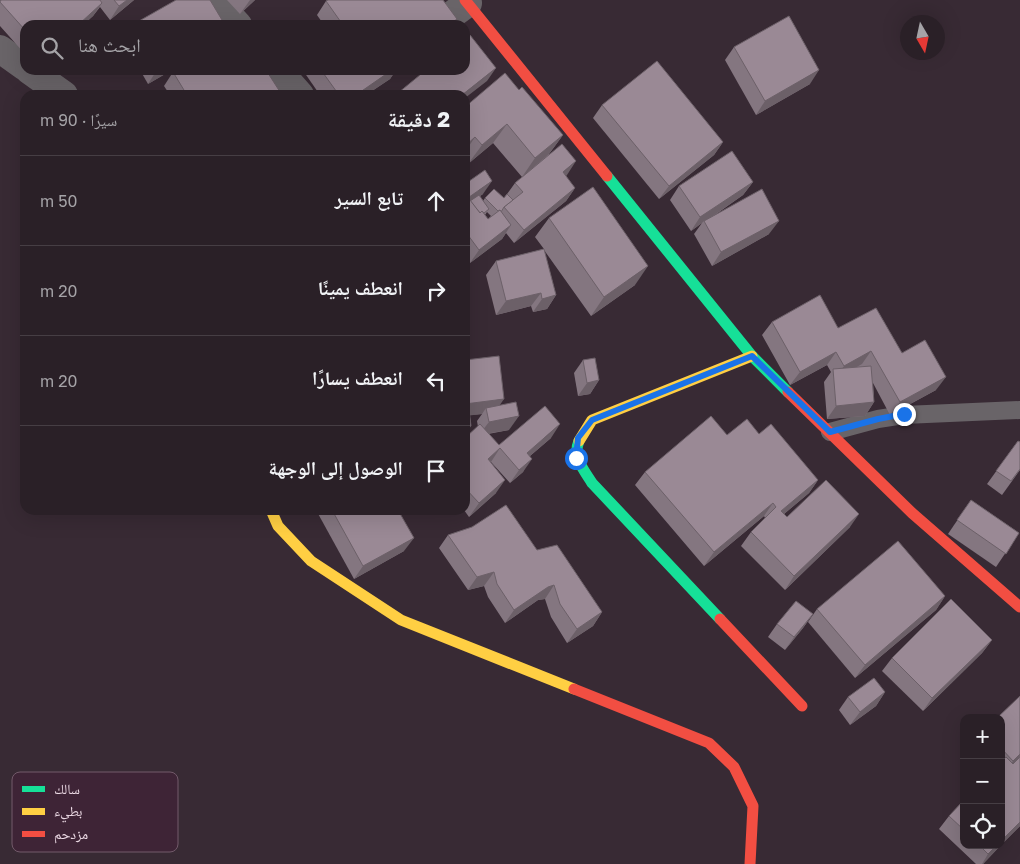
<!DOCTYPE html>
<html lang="ar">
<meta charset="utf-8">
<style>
:root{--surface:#2a2027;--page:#32282f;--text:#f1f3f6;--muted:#a5a3a7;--line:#463e44}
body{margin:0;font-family:"Golos Text","Noto Naskh Arabic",sans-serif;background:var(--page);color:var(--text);direction:rtl}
.controls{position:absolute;right:15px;bottom:15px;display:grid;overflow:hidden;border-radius:10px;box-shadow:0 5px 20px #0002}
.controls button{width:45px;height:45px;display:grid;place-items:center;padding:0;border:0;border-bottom:1px solid var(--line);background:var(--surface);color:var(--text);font:25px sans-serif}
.compass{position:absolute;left:900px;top:15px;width:45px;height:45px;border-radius:50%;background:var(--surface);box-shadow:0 5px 20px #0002;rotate:171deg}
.stop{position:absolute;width:15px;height:15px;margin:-11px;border:4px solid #1a73e8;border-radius:50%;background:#fff}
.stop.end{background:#1a73e8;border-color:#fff;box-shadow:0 1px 5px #0008}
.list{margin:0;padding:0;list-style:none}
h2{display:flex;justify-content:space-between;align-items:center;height:65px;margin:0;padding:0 20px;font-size:21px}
h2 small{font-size:16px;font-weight:400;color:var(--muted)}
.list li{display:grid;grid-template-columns:32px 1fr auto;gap:15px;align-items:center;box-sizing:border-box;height:90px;padding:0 20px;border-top:1px solid var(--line)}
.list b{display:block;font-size:19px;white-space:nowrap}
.list em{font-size:16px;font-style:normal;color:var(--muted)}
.icon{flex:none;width:28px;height:28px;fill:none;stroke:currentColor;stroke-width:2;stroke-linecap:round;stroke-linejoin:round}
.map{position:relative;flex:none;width:1020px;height:864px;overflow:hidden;direction:ltr}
.search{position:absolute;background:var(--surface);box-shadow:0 5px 20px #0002;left:20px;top:20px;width:450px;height:55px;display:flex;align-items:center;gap:12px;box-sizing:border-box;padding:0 18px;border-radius:15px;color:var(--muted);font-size:19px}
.panel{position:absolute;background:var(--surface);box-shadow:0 5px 20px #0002;left:20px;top:90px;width:450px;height:425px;border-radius:15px;direction:rtl}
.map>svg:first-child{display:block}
</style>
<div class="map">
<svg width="1020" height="864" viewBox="0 0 1020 864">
<rect width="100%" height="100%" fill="#382a34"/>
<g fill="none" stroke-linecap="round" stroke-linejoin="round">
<!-- lane -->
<polyline stroke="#696468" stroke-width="18" points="830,432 878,419 904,415 1020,410"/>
<!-- street -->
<g stroke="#696468" stroke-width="28">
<polyline points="215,0 238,25"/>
<polyline points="438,25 468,3"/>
<polyline points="0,49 25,67"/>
<polyline points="29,70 64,95"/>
<polyline points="278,70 300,95"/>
</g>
<!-- fast -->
<g stroke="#16e098" stroke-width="11">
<polyline points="607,176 752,356 788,392"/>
<path d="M 579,441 C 572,457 584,470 592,483 L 720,619"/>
</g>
<!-- slow -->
<g stroke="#ffcf43" stroke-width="11">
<polyline points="579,441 592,420 752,356"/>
<polyline points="271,510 278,526 311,561 401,620 574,689"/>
</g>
<!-- jam -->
<g stroke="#f24e42" stroke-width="11">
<polyline points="465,0 607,176"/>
<polyline points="788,392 912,513 1020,607"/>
<polyline points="720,619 802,706"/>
<polyline points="574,689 709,743 734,767 753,806 750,864"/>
</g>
</g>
<!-- wall -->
<g fill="#847680" fill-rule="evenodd">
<polygon points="1,0 134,0 110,20 100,7 93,16 83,25 25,25 25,54 0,26 0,1"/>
<polygon points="227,0 255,0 240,14"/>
<polygon points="326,1 453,25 324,25 317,15"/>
<polygon points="734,47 810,84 756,115 725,60"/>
<polygon points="39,70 48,70 43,74"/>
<polygon points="140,70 172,70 148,84"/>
<polygon points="305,70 396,70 390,79 366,95 320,95 304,72"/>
<polygon points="173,72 282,95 170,95 164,86"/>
<path d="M 519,90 L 563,135 L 549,154 L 567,175 L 565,176 L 575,188 L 566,201 L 514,243 L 506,233 L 502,239 L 470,263 L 465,257 L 465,184 L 483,194 L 480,196 L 483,201 L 485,198 L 504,198 L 507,194 L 515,183 L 522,177 L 493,143 L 468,164 L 465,160 L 465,107 ZM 487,212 L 491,216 L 488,219 L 485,215 Z"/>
<polygon points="602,105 723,142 714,155 659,199 593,118"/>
<polygon points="753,182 743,195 712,217 769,234 712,266 694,234 702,223 691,231 670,200 679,186"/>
<polygon points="549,218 635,285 591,316 544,250 556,295 547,309 533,312 531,306 496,315 486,275 496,261 544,249 535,237"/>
<polygon points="772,322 838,328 902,353 936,390 890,415 873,383 874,402 865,416 827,419 824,382 831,372 827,365 790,385 762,335"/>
<polygon points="465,360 500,406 509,430 488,434 499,445 551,438 530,456 523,472 510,483 491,462 490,462 496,493 469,517 464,510 465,510 465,438 478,427 477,421 482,414 470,415"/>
<polygon points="583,360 599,380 590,394 578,396 574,373"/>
<polygon points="759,434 818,480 809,493 784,514 787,517 850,527 785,590 741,546 751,532 765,518 764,516 704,566 635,485 645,472 727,435"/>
<polygon points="1018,441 1020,442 1020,470 1002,495 987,484"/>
<polygon points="971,500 1019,533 996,567 948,534"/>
<polygon points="316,510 398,510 404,551 354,579"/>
<polygon points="448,535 537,550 602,612 593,626 567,643 551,617 545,599 538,600 505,623 488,597 484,586 468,590 439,548"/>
<polygon points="945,596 936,610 855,678 808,622 817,609"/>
<polygon points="813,614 803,628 785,650 768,637 777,624"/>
<polygon points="992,640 982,653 923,711 882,671 892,658"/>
<polygon points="885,692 876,706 850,725 839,710 848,697"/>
<polygon points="1020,696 1020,826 1001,845 1001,718"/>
<polygon points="964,800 964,845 1001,845 983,864 976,864 939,829 949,816"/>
</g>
<!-- shaded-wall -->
<g fill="#6c6068">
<polygon points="127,0 134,0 110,20 119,6"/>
<polygon points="250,0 255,0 240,14"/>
<polygon points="102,3 93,16 83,25 78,25"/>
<polygon points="457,19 453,25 449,25"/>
<polygon points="496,68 487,81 465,98 465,95 462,95"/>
<polygon points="157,70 172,70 148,84"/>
<polygon points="391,70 396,70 390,79 366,95 356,95"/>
<polygon points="819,70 810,84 756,115 765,101"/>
<polygon points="507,124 493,143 468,164 482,145"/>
<polygon points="563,135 549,154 522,177 535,158"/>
<polygon points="475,137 465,152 465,146"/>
<polygon points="723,142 714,155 659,199 669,186"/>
<polygon points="576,161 567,175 553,185 563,172"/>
<polygon points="492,181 483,194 466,206 465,205 465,200"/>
<polygon points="753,182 743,195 704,222 704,221 702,223 691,231 700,217"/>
<polygon points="575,188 566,201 514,243 524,230"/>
<polygon points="779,221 769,234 712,266 721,252"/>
<polygon points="511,225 502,239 470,263 479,250"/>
<polygon points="648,266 635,285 591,316 604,297"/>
<polygon points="541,293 531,306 496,315 506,301"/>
<polygon points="556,295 547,309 533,312 542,299"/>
<polygon points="871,351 862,364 835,379 844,366"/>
<polygon points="836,352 827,365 790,385 800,372"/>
<polygon points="946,377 936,390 890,415 900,402"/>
<polygon points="599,380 590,394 578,396 587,383"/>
<polygon points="504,399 495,412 486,408 482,414 465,416 465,404"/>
<polygon points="874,402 865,416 827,419 836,406"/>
<polygon points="519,416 509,430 479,435 489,422"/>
<polygon points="560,424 551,438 518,466 527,453"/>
<polygon points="471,426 465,435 465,427"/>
<polygon points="500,448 491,462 478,473 488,459"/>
<polygon points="532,459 523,472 510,483 519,470"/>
<polygon points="505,480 496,493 469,517 479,503"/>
<polygon points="818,480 809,493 772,524 781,511"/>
<polygon points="773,503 764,516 704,566 714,552"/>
<polygon points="859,514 850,527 785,590 794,576"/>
<polygon points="414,538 404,551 354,579 363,566"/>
<polygon points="494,572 484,586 468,590 477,577"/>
<polygon points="554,585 545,599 538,600 505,623 514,610 548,587"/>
<polygon points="945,596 936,610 855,678 865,665"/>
<polygon points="602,612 593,626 567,643 577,629"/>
<polygon points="813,614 803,628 785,650 794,637"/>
<polygon points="992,640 982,653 923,711 932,698"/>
<polygon points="885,692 876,706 850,725 860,712"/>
<polygon points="1020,754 1020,759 1004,774 1013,761"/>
<polygon points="1020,822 1020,826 1001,845 1001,841"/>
<polygon points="997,845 1001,845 983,864 982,864 988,854"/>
</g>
<!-- building -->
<g fill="#9a8995" stroke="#6c6068">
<polygon points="1,0 100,0 102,3 78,25 25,25 25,30 0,2"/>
<polygon points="114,0 127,0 119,6"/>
<polygon points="176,0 210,0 225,25 132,25"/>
<polygon points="328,0 443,0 457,19 449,25 343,25 326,1"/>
<polygon points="789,16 819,70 765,101 734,47"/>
<polygon points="470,35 496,68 462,95 400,95 398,93 426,70 465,70 465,39"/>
<polygon points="657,61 723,142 669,186 602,105"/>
<polygon points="177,70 266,70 282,95 187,95 173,72"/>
<polygon points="321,70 392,70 356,95 339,95"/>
<polygon points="505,73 519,90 522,87 563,135 535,158 507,124 482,145 475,137 465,146 465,107"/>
<polygon points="562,144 576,161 563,172 575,188 524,230 504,207 523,192 515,183"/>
<polygon points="732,151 753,182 700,217 679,186"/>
<polygon points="485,170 492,181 465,200 465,184"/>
<polygon points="593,187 648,266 604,297 549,218"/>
<polygon points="494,189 504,198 507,194 513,200 504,207 501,212 500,210 498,211 485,198"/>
<polygon points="762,189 779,221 721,252 704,221"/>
<polygon points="479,195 489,209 484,213 482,211 480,213 470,201"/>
<polygon points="470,200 480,213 482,211 488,219 500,210 511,225 479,250 465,231 465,204"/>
<polygon points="544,249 556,295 542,299 541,293 506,301 496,261"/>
<polygon points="820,295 838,328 876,308 902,353 925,340 946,377 900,402 871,351 844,366 836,352 800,372 772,322"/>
<polygon points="499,356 504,399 465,404 465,360"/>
<polygon points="595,358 599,380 587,383 583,360"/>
<polygon points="871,366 874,402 836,406 833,369"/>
<polygon points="516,402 519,416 489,422 486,408"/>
<polygon points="545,406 560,424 527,453 532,459 519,470 500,448 488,459 505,480 479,503 465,488 465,438 480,424 499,445"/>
<polygon points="465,409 469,409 471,426 465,427"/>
<polygon points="711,416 727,435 747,419 759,434 771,424 818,480 781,511 787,517 826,480 859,514 794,576 751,532 776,507 773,503 714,552 645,472"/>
<polygon points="1018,441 1020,442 1020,469 1011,481 996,471"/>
<polygon points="971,500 1019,533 1006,554 957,520"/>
<polygon points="506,505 537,550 557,545 602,612 577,629 560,604 554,585 548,587 514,610 497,584 494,572 477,577 448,535 472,527"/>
<polygon points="332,510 398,510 414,538 363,566"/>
<polygon points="898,541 945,596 865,665 817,609"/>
<polygon points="951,599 992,640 932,698 892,658"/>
<polygon points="796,601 813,614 794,637 777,624"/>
<polygon points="874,678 885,692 860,712 848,697"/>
<polygon points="1020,696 1020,754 1013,761 1001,748 1001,718 997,718"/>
<polygon points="1006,757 1013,764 1020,757 1020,822 1001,841 1001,761"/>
<polygon points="964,800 964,830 949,816"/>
<polygon points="979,845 997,845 988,854"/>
</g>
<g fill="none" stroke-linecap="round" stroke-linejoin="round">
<!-- route -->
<polyline stroke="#1a73e8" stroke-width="6" points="576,458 578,438 592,420 752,356 830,432 878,419 904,414"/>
</g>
<!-- legend -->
<rect x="12" y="772" width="166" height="80" rx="8" fill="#3e2436" stroke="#725a6a" stroke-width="1"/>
<rect x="22" y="786" width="23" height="6" fill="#16e098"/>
<rect x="22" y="808" width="23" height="7" fill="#ffcf43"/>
<rect x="22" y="831" width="23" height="6" fill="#f24e42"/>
<g font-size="14" fill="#ebd9e4">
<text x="54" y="794">سالك</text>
<text x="54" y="816">بطيء</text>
<text x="54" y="839">مزدحم</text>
</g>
</svg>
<div class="controls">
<button>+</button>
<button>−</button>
<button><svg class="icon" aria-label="locate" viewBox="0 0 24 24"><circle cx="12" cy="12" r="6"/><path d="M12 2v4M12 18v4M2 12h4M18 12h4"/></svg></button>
</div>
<svg class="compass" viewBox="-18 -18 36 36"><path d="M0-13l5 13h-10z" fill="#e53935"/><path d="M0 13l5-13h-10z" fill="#a5a3a7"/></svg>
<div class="stop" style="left:576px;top:458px"></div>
<div class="stop end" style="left:904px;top:414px"></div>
<div class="search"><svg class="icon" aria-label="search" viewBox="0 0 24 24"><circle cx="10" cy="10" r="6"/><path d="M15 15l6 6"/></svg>ابحث هنا</div>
<section class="panel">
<h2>2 دقيقة<small>سيرًا · 90 m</small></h2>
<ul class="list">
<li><svg class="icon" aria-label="ahead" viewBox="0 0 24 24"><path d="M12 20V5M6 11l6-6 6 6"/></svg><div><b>تابع السير</b></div><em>50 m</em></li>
<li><svg class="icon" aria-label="right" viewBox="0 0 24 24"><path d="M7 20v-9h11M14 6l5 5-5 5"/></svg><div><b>انعطف يمينًا</b></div><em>20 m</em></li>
<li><svg class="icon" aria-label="left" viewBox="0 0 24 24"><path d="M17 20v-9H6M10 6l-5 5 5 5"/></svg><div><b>انعطف يسارًا</b></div><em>20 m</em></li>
<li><svg class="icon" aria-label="arrive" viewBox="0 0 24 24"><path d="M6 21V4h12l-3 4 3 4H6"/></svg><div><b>الوصول إلى الوجهة</b></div></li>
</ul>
</section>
</div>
